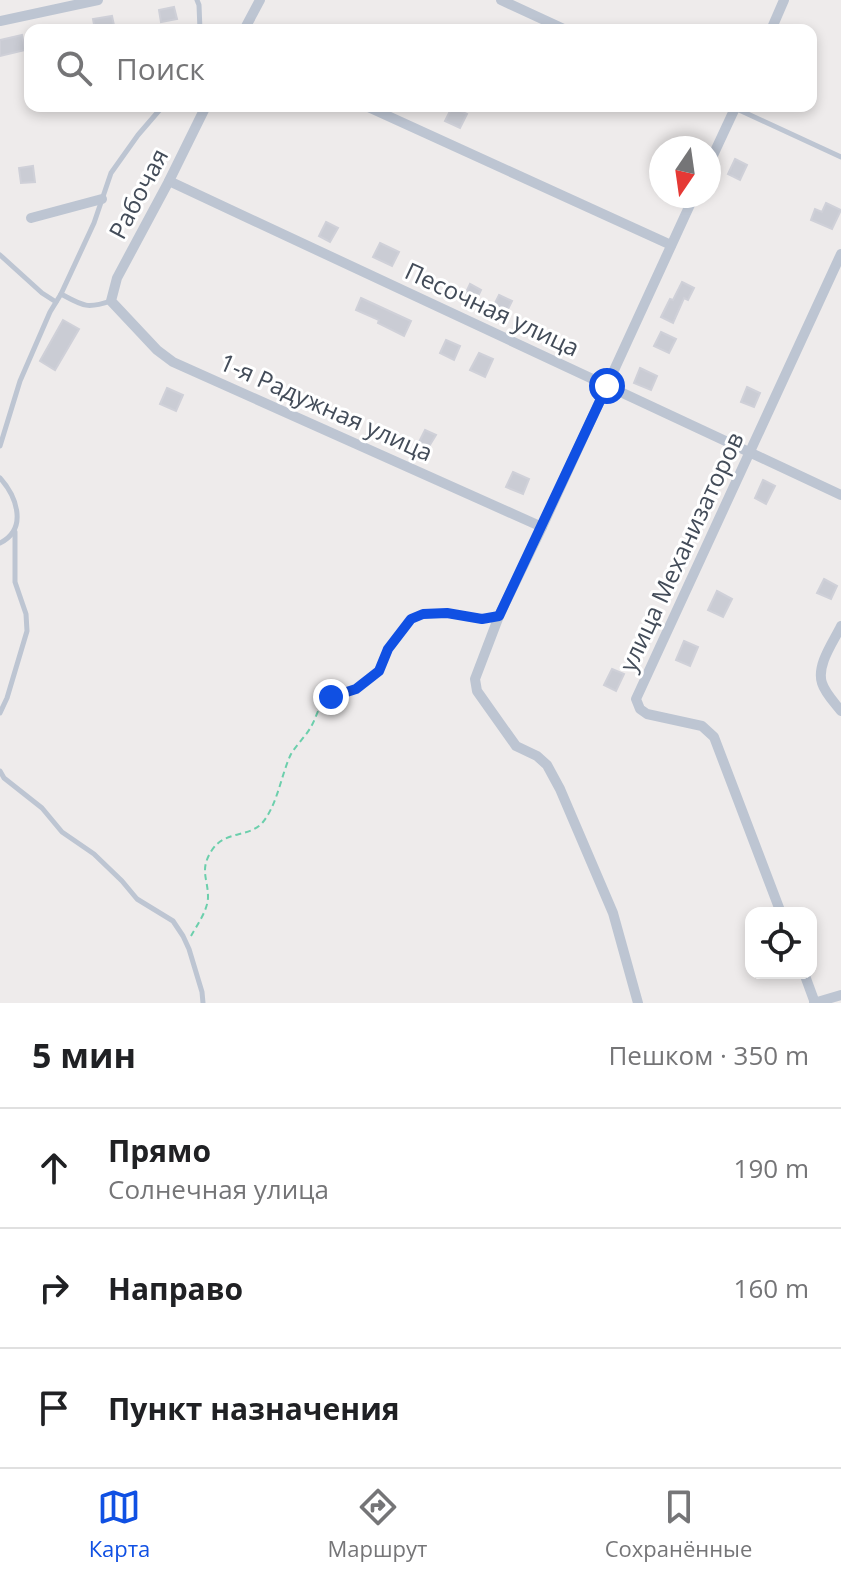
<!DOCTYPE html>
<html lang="ru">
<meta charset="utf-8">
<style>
:root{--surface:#fff;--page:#f2f2f2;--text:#202124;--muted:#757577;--line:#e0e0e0;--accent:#1050e3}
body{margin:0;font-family:"Open Sans",sans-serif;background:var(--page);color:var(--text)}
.controls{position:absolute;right:24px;bottom:24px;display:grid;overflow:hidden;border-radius:16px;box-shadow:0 4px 12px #0003}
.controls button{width:72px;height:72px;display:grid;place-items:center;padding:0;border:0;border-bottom:2px solid var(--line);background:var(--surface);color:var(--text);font:40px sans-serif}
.compass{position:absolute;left:649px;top:136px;width:72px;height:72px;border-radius:50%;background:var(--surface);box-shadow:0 4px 12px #0003;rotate:193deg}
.stop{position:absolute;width:24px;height:24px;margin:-18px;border:6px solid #1050e3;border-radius:50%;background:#fff}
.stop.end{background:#1050e3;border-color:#fff;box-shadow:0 2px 8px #0008}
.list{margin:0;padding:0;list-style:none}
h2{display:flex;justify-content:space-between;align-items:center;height:104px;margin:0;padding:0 32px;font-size:34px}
h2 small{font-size:26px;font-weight:400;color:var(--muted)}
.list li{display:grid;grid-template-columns:52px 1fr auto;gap:24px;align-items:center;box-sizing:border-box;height:120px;padding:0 32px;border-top:2px solid var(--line)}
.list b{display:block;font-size:30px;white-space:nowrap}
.list p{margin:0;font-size:26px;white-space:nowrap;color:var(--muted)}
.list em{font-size:26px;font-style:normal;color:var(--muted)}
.icon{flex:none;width:44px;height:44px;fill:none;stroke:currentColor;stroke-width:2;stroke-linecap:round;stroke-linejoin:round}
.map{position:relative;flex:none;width:841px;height:1003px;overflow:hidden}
.search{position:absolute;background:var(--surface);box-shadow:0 4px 12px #0003;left:24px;right:24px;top:24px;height:88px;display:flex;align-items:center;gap:20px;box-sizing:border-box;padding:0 28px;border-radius:16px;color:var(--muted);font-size:30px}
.sheet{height:464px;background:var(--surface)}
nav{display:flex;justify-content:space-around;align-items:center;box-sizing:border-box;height:112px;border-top:2px solid var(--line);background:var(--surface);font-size:22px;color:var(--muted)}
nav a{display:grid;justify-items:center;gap:4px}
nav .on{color:var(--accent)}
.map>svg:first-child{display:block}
</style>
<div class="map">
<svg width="841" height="1003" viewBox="0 0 841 1003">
<rect width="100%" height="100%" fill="#eeebeb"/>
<!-- building -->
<g fill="#caccd4" stroke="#cfd0d8" stroke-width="2">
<polygon points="174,7 177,19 161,22 159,10"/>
<polygon points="112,16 115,30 95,30 93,19"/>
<polygon points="22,35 25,50 0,56 0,40"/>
<polygon points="452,107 467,114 460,128 445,121"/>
<polygon points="735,159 747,165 740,180 728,174"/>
<polygon points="33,166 35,182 21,183 19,168"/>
<polygon points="826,203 841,210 832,229 811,220 815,209 822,212"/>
<polygon points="326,222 338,228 330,242 319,236"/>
<polygon points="380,243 399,252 392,266 373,257"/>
<polygon points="682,282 694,288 688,300 684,298 673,323 661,317 670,299 673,300"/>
<polygon points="470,284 481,290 473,307 462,301"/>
<polygon points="499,295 512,301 505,315 492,309"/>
<polygon points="361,298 411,321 404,336 378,323 379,320 356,310"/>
<polygon points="63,320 79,329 55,370 40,361"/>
<polygon points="661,332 676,339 669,353 654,346"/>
<polygon points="446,340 460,346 454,360 440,353"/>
<polygon points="479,353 493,359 485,377 470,370"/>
<polygon points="640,368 657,376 651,390 634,383"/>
<polygon points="747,387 760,393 754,407 741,402"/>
<polygon points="167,388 183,395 176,411 160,404"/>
<polygon points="425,430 436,435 425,453 416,448"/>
<polygon points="513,472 529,479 523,494 506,487"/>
<polygon points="763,480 775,486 766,504 755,498"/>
<polygon points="824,579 837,586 831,599 817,593"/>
<polygon points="717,591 732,599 723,617 708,610"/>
<polygon points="684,641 698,647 690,666 676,660"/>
<polygon points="612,669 624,674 616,691 604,685"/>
</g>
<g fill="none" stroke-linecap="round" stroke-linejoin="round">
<!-- path -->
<path stroke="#6ccfac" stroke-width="2" stroke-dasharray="6 4" stroke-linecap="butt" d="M 191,936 C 197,925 208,910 208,897 C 208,878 199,870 212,850 C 225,830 250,838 263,822 C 278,803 281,775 291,754 C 297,744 307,735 312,725 C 316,718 318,708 323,703 C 334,690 366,692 380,669 C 383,664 384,658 387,653 C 391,645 405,623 412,618 C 433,604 467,621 490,618"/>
<!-- lane -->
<g stroke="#bdc5d2" stroke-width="5">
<polyline points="197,0 199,5 200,30"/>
<polyline points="737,109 841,157"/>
<polyline points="0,255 42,293 56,302"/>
<path d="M 61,294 C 83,306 87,309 111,301"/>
<polyline points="0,446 20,381 50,312 61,294 94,223 111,173 138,135 163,106"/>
<path d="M 0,478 C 17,497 28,529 0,543"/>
<polyline points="0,713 7,698 27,631 26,614 15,582 15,532"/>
<polyline points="0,771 4,778 42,808 62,832 94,854 122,881 137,899 173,921 183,936 189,949 202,992 203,1003"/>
</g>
<!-- street -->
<g stroke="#bdc5d2" stroke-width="10">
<polyline points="501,0 566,30"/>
<polyline points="0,21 98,0"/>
<polyline points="244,30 260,0"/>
<polyline points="771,30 784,0"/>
<polyline points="206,106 169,181 117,278 111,301 157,350 173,362 542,527"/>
<polyline points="366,106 671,245"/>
<polyline points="709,164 736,106"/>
<polyline points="169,181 841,495"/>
<polyline points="31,218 102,199"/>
<path d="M 841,626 C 834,641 816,665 822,683 C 825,693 834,702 841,711"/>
<polyline points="781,913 714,737 702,726 647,714 640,709 636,699 841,254"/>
<polyline points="804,973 815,1003"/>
<polyline points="638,1003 613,913 560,789 547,765 537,756 516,746 477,691 475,679 499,616 542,527 694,196"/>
<polyline points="814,1003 841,995"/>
</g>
</g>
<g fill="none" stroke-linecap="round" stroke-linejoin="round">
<!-- route -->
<polyline stroke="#1050e3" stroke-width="10" points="331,697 356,689 379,671 388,649 411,619 423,614 447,613 482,619 499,616 607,386"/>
</g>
<g text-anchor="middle" stroke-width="6" stroke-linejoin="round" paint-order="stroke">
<!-- street labels -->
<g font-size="24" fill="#434c59" stroke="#fff">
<text transform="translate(139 194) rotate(-62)" y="8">Рабочая</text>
<text transform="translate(492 310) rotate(25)" y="8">Песочная улица</text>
<text transform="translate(326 408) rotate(24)" y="8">1-я Радужная улица</text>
<text transform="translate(682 552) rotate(-65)" y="8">улица Механизаторов</text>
</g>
</g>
</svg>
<div class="controls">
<button><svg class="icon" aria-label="locate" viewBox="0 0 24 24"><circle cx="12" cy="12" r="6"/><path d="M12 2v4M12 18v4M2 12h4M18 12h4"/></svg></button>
</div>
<svg class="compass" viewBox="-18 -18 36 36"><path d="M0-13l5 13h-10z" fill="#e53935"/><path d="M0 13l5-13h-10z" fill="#757577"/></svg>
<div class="stop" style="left:607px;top:386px"></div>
<div class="stop end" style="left:331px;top:697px"></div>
<div class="search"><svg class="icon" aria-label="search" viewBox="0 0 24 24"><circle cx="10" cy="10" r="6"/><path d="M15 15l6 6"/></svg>Поиск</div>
</div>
<section class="sheet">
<h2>5 мин<small>Пешком · 350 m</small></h2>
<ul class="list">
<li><svg class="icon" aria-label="ahead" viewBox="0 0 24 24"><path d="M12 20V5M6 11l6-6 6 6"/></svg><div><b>Прямо</b><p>Солнечная улица</p></div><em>190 m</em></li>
<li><svg class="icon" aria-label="right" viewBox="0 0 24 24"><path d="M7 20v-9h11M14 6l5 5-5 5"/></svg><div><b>Направо</b></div><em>160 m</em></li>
<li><svg class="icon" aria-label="arrive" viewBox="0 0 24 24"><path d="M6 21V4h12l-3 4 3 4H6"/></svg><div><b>Пункт назначения</b></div></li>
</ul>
</section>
<nav>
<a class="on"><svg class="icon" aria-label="map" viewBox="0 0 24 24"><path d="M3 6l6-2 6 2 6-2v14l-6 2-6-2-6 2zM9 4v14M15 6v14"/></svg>Карта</a>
<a><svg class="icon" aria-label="directions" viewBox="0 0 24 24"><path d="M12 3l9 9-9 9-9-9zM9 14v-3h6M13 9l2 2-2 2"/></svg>Маршрут</a>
<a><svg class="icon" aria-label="saved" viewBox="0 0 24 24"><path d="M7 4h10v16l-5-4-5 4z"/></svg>Сохранённые</a>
</nav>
